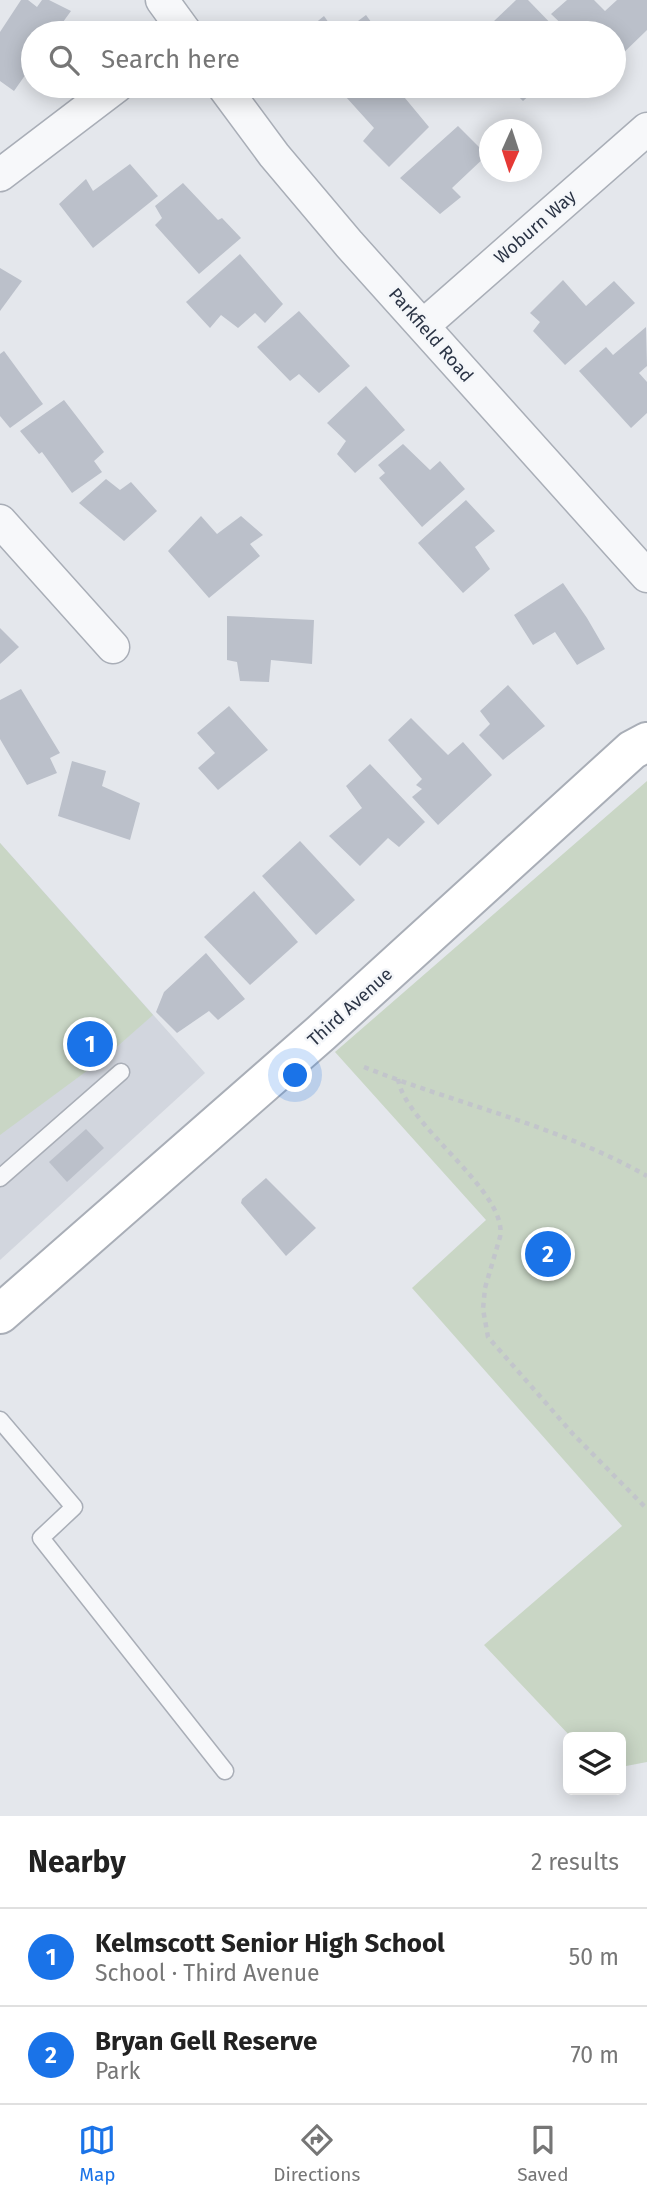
<!DOCTYPE html>
<meta charset="utf-8">
<style>
:root{--surface:#fff;--page:#f2f2f2;--text:#222;--muted:#767676;--line:#e0e0e0;--accent:#1a73e8}
body{margin:0;font-family:"Fira Sans",sans-serif;background:var(--page);color:var(--text)}
.controls{position:absolute;right:21px;bottom:21px;display:grid;overflow:hidden;border-radius:10px;box-shadow:0 4px 18px #0003}
.controls button{width:63px;height:63px;display:grid;place-items:center;padding:0;border:0;border-bottom:2px solid var(--line);background:var(--surface);color:var(--text);font:35px sans-serif}
.compass{position:absolute;left:479px;top:119px;width:63px;height:63px;border-radius:50%;background:var(--surface);box-shadow:0 4px 18px #0003;rotate:183deg}
.you{position:absolute;left:296px;top:1076px;width:24px;height:24px;margin:-18px;border:5px solid #fff;border-radius:50%;background:#1a73e8;box-shadow:0 0 0 10px #1a73e833}
.badge{display:grid;place-items:center;width:46px;height:46px;border-radius:50%;background:var(--accent);color:#fff;font-size:23px;font-weight:700}
.pin{position:absolute;translate:-50% -50%;border:4px solid #fff;box-shadow:0 2px 7px #0006}
.list{margin:0;padding:0;list-style:none}
h2{display:flex;justify-content:space-between;align-items:center;height:91px;margin:0;padding:0 28px;font-size:30px}
h2 small{font-size:23px;font-weight:400;color:var(--muted)}
.list li{display:grid;grid-template-columns:46px 1fr auto;gap:21px;align-items:center;box-sizing:border-box;height:98px;padding:0 28px;border-top:2px solid var(--line)}
.list b{display:block;font-size:26px;white-space:nowrap}
.list p{margin:0;font-size:23px;white-space:nowrap;color:var(--muted)}
.list em{font-size:23px;font-style:normal;color:var(--muted)}
.icon{flex:none;width:38px;height:38px;fill:none;stroke:currentColor;stroke-width:2;stroke-linecap:round;stroke-linejoin:round}
.map{position:relative;flex:none;width:647px;height:1816px;overflow:hidden}
.search{position:absolute;background:var(--surface);box-shadow:0 4px 18px #0003;left:21px;right:21px;top:21px;height:77px;display:flex;align-items:center;gap:18px;box-sizing:border-box;padding:0 24px;border-radius:38px;color:var(--muted);font-size:26px}
.sheet{height:287px;background:var(--surface)}
nav{display:flex;justify-content:space-around;align-items:center;box-sizing:border-box;height:98px;border-top:2px solid var(--line);background:var(--surface);font-size:19px;color:var(--muted)}
nav a{display:grid;justify-items:center;gap:4px}
nav .on{color:var(--accent)}
.map>svg:first-child{display:block}
</style>
<div class="map">
<svg width="647" height="1816" viewBox="0 0 647 1816">
<rect width="100%" height="100%" fill="#e4e7ec"/>
<!-- built -->
<polygon fill="#d2d6de" points="0,843 205,1073 0,1260"/>
<!-- green -->
<g fill="#c9d6c5">
<polygon points="647,781 647,1762 621,1767 621,1737 571,1737 484,1645 622,1526 412,1288 486,1220 335,1052"/>
<polygon points="0,843 153,1015 103,1059 0,1135"/>
</g>
<!-- building -->
<g fill="#bbc0ca">
<polygon points="21,0 28,0 37,7 42,0 49,0 71,11 55,33 33,33 33,64 14,91 0,81 0,32"/>
<polygon points="516,0 528,0 560,33 503,33 493,22"/>
<polygon points="567,0 594,0 605,11 617,0 647,0 647,30 614,62 614,33 571,33 551,14"/>
<polygon points="366,15 379,33 342,33"/>
<polygon points="324,16 336,33 303,33"/>
<polygon points="357,86 395,86 429,127 389,167 363,141 374,128 346,97"/>
<polygon points="507,86 540,86 523,101"/>
<polygon points="458,126 487,155 452,188 461,197 440,214 400,178"/>
<polygon points="130,164 158,196 93,248 59,204 86,179 93,191"/>
<polygon points="183,183 218,220 222,218 241,238 199,274 155,225 162,218 155,206"/>
<polygon points="240,254 283,304 265,323 255,313 238,328 221,315 210,328 186,302"/>
<polygon points="0,268 22,281 0,311"/>
<polygon points="563,280 586,306 614,281 635,303 565,365 533,331 540,322 530,313"/>
<polygon points="299,311 350,366 319,393 299,374 290,381 257,347"/>
<polygon points="646,327 647,366 639,373 647,382 647,413 631,428 579,371 606,347 613,355"/>
<polygon points="4,351 43,404 10,428 0,416 0,354"/>
<polygon points="366,386 405,430 355,473 337,454 346,441 327,423"/>
<polygon points="64,400 104,452 94,461 102,472 72,493 42,452 39,454 20,431"/>
<polygon points="403,444 430,470 440,461 465,489 422,527 379,478 385,473 378,465"/>
<polygon points="106,479 120,490 131,482 157,511 124,541 79,503"/>
<polygon points="466,500 495,531 475,547 490,569 463,593 418,543"/>
<polygon points="201,516 217,534 241,516 263,535 250,544 260,556 209,598 168,551"/>
<polygon points="563,583 587,618 605,649 577,665 555,632 533,645 514,615"/>
<polygon points="227,616 314,620 312,664 271,660 269,682 240,681 237,662 227,660"/>
<polygon points="0,628 19,647 0,664"/>
<polygon points="508,685 545,726 503,760 479,735 490,724 480,711"/>
<polygon points="21,689 60,753 50,758 57,773 27,785 0,739 0,700"/>
<polygon points="229,706 268,750 218,790 198,768 215,753 197,733"/>
<polygon points="411,718 448,755 463,742 492,775 438,825 412,797 422,789 416,785 422,779 388,740"/>
<polygon points="72,761 106,771 102,786 140,803 130,840 58,816"/>
<polygon points="370,764 425,822 399,847 388,838 360,866 329,836 362,808 346,786"/>
<polygon points="300,841 355,900 316,935 262,876"/>
<polygon points="254,891 298,942 250,985 204,937"/>
<polygon points="206,953 245,999 218,1020 209,1011 177,1033 156,1012 164,992"/>
<polygon points="86,1129 104,1148 67,1182 49,1162"/>
<polygon points="266,1178 316,1228 286,1256 241,1203 242,1199"/>
</g>
<g fill="none" stroke-linecap="round" stroke-linejoin="round">
<defs>
<g id="lane">
<polyline points="0,1178 121,1072"/>
<polyline points="0,1420 74,1507 41,1538 225,1771"/>
</g>
<g id="street">
<polyline points="162,0 186,33"/>
<polyline points="223,86 274,155 349,244 647,576"/>
<polyline points="0,175 117,86"/>
<polyline points="424,325 647,129"/>
<polyline points="0,521 113,647"/>
</g>
<polyline id="secondary" points="0,1314 321,1033 632,750 647,742"/>
</defs>
<!-- lane casing -->
<use href="#lane" stroke="#a9aeb7" stroke-width="19"/>
<!-- street casing -->
<use href="#street" stroke="#a9aeb7" stroke-width="35"/>
<!-- secondary casing -->
<use href="#secondary" stroke="#a9aeb7" stroke-width="42"/>
<!-- path -->
<g stroke="#c2c5cb" stroke-width="4.5" stroke-dasharray="5 5" stroke-linecap="butt">
<path d="M 364,1067 C 459,1105 557,1125 647,1176"/>
<path d="M 398,1079 C 405,1125 509,1192 500,1237 L 485,1288 L 483,1309 L 488,1337 L 573,1434 L 647,1509"/>
</g>
<!-- lane -->
<use href="#lane" stroke="#f7f8fa" stroke-width="16"/>
<!-- street -->
<use href="#street" stroke="#f7f8fa" stroke-width="32"/>
<!-- secondary -->
<use href="#secondary" stroke="#fff" stroke-width="38"/>
</g>
<g text-anchor="middle" stroke-width="5" stroke-linejoin="round" paint-order="stroke">
<!-- street labels -->
<g font-size="18" fill="#2b3445" stroke="#f4f6f9">
<text transform="translate(535 227) rotate(-41)" y="6">Woburn Way</text>
<text transform="translate(431 335) rotate(49)" y="6">Parkfield Road</text>
<text transform="translate(350 1007) rotate(-42)" y="6">Third Avenue</text>
</g>
</g>
</svg>
<div class="controls">
<button><svg class="icon" aria-label="layers" viewBox="0 0 24 24"><path d="M12 4l9 5-9 5-9-5zM3 14l9 5 9-5"/></svg></button>
</div>
<svg class="compass" viewBox="-18 -18 36 36"><path d="M0-13l5 13h-10z" fill="#e53935"/><path d="M0 13l5-13h-10z" fill="#767676"/></svg>
<div class="you"></div>
<div class="pin badge" style="left:90px;top:1044px">1</div>
<div class="pin badge" style="left:548px;top:1254px">2</div>
<div class="search"><svg class="icon" aria-label="search" viewBox="0 0 24 24"><circle cx="10" cy="10" r="6"/><path d="M15 15l6 6"/></svg>Search here</div>
</div>
<section class="sheet">
<h2>Nearby<small>2 results</small></h2>
<ul class="list">
<li><span class="badge">1</span><div><b>Kelmscott Senior High School</b><p>School · Third Avenue</p></div><em>50 m</em></li>
<li><span class="badge">2</span><div><b>Bryan Gell Reserve</b><p>Park</p></div><em>70 m</em></li>
</ul>
</section>
<nav>
<a class="on"><svg class="icon" aria-label="map" viewBox="0 0 24 24"><path d="M3 6l6-2 6 2 6-2v14l-6 2-6-2-6 2zM9 4v14M15 6v14"/></svg>Map</a>
<a><svg class="icon" aria-label="directions" viewBox="0 0 24 24"><path d="M12 3l9 9-9 9-9-9zM9 14v-3h6M13 9l2 2-2 2"/></svg>Directions</a>
<a><svg class="icon" aria-label="saved" viewBox="0 0 24 24"><path d="M7 4h10v16l-5-4-5 4z"/></svg>Saved</a>
</nav>
